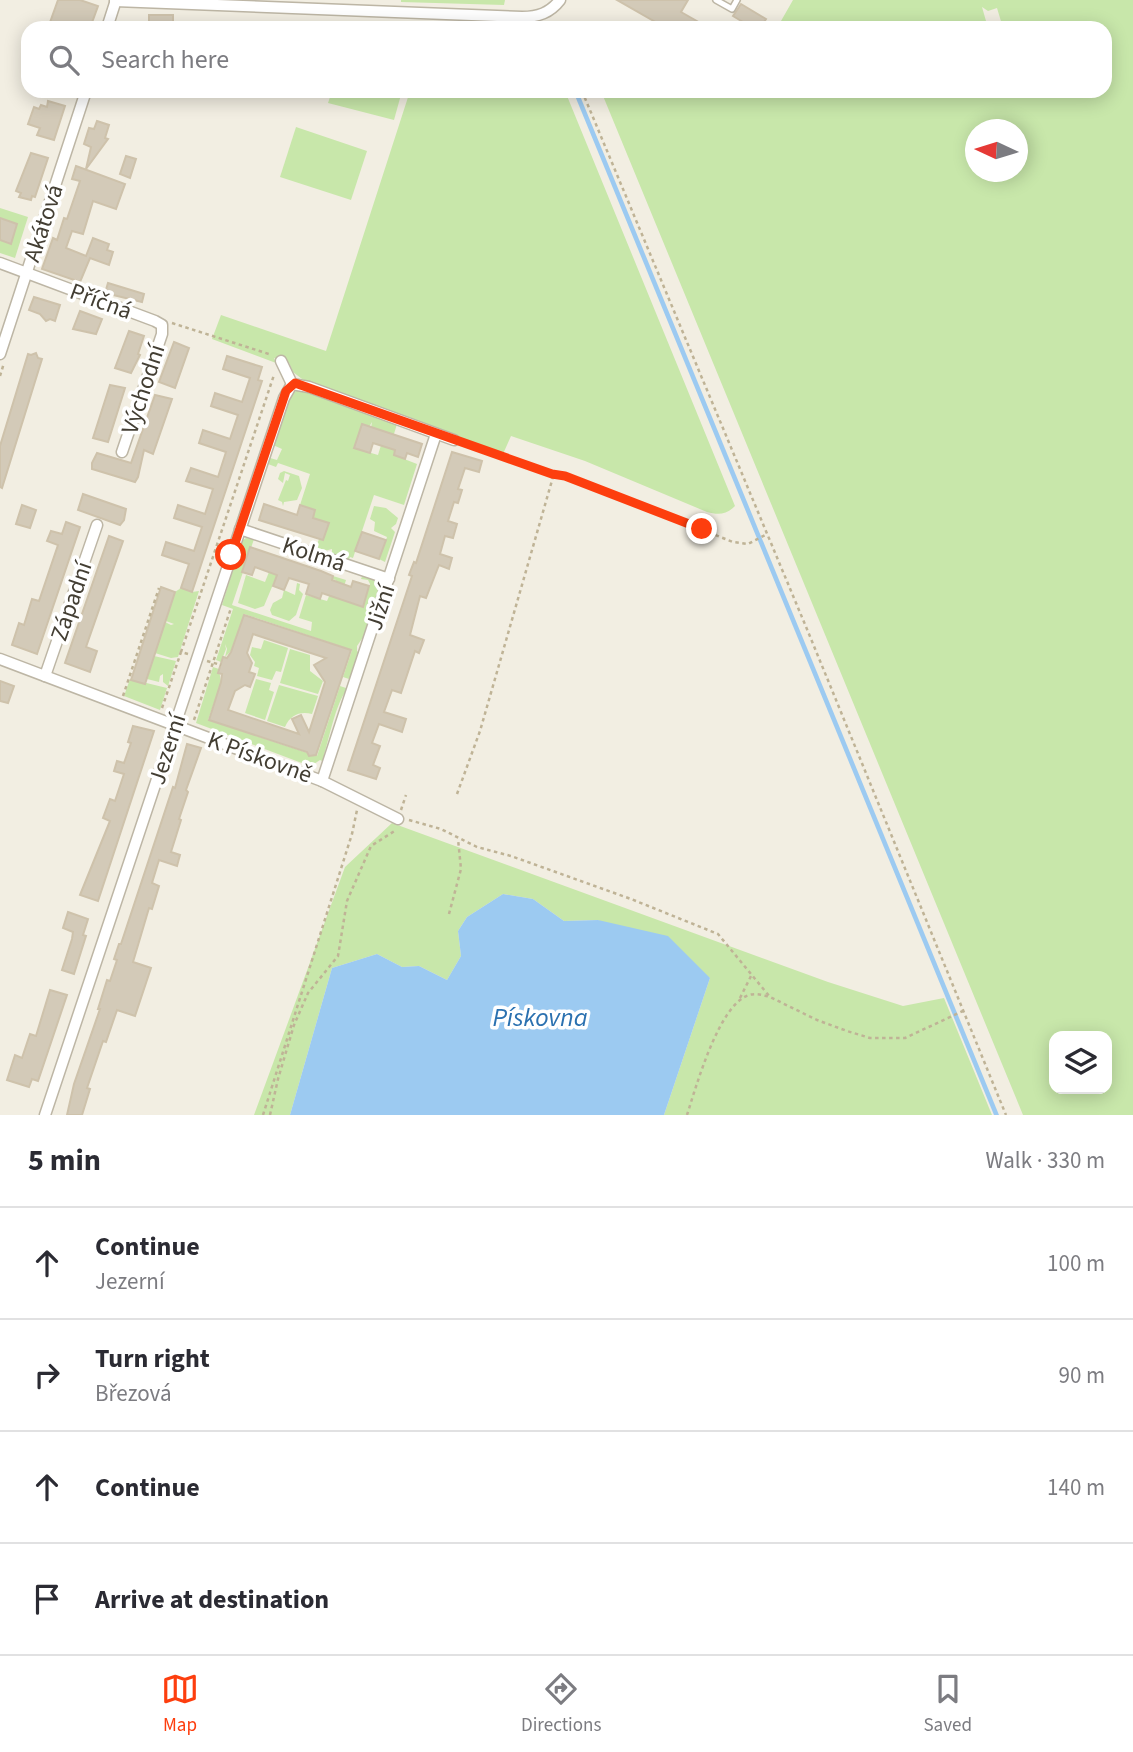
<!DOCTYPE html>
<meta charset="utf-8">
<style>
:root{--surface:#fff;--page:#f7f7f7;--text:#2b2b33;--muted:#7c7c81;--line:#e1e1e2;--accent:#fd3e0e}
body{margin:0;font-family:"Source Sans 3",sans-serif;background:var(--page);color:var(--text)}
.controls{position:absolute;right:21px;bottom:21px;display:grid;overflow:hidden;border-radius:14px;box-shadow:0 4px 18px #0003}
.controls button{width:63px;height:63px;display:grid;place-items:center;padding:0;border:0;border-bottom:2px solid var(--line);background:var(--surface);color:var(--text);font:35px sans-serif}
.compass{position:absolute;left:965px;top:119px;width:63px;height:63px;border-radius:50%;background:var(--surface);box-shadow:0 4px 18px #0003;rotate:274deg}
.stop{position:absolute;width:21px;height:21px;margin:-16px;border:5px solid #fd3e0e;border-radius:50%;background:#fff}
.stop.end{background:#fd3e0e;border-color:#fff;box-shadow:0 2px 7px #0008}
.list{margin:0;padding:0;list-style:none}
h2{display:flex;justify-content:space-between;align-items:center;height:91px;margin:0;padding:0 28px;font-size:30px}
h2 small{font-size:23px;font-weight:400;color:var(--muted)}
.list li{display:grid;grid-template-columns:46px 1fr auto;gap:21px;align-items:center;box-sizing:border-box;height:112px;padding:0 28px;border-top:2px solid var(--line)}
.list b{display:block;font-size:26px;white-space:nowrap}
.list p{margin:0;font-size:23px;white-space:nowrap;color:var(--muted)}
.list em{font-size:23px;font-style:normal;color:var(--muted)}
.icon{flex:none;width:38px;height:38px;fill:none;stroke:currentColor;stroke-width:2;stroke-linecap:round;stroke-linejoin:round}
.map{position:relative;flex:none;width:1133px;height:1115px;overflow:hidden}
.search{position:absolute;background:var(--surface);box-shadow:0 4px 18px #0003;left:21px;right:21px;top:21px;height:77px;display:flex;align-items:center;gap:18px;box-sizing:border-box;padding:0 24px;border-radius:21px;color:var(--muted);font-size:26px}
.sheet{height:539px;background:var(--surface)}
nav{display:flex;justify-content:space-around;align-items:center;box-sizing:border-box;height:98px;border-top:2px solid var(--line);background:var(--surface);font-size:19px;color:var(--muted)}
nav a{display:grid;justify-items:center;gap:4px}
nav .on{color:var(--accent)}
.map>svg:first-child{display:block}
</style>
<div class="map">
<svg width="1133" height="1115" viewBox="0 0 1133 1115">
<rect width="100%" height="100%" fill="#f2eee2"/>
<!-- green -->
<g fill="#c8e7aa" fill-rule="evenodd">
<polygon points="401,0 505,0 504,5 401,2"/>
<path d="M 793,0 L 1133,0 L 1133,1115 L 1023,1115 L 601,91 L 1105,91 L 1105,28 L 1003,28 L 997,8 L 988,11 L 982,7 L 988,28 L 777,28 ZM 976,130 L 1018,130 L 1018,172 L 976,172 ZM 1107,1036 L 1107,1089 L 1054,1089 L 1054,1036 Z"/>
<polygon points="332,91 402,91 394,120 328,103"/>
<path d="M 410,91 L 565,91 L 735,506 C 726,515 718,515 707,512 L 585,461 L 511,436 L 503,454 L 421,424 L 420,421 L 396,414 L 302,379 L 293,372 L 289,363 L 274,358 L 276,363 L 212,339 L 221,315 L 326,351 Z"/>
<polygon points="296,127 367,151 351,200 280,177"/>
<polygon points="0,208 28,217 15,258 0,253"/>
<path d="M 302,389 L 397,424 L 390,447 L 396,449 L 394,455 L 417,464 L 404,505 L 374,495 L 353,558 L 350,557 L 348,561 L 332,556 L 332,549 L 321,552 L 315,550 L 319,539 L 323,540 L 329,523 L 313,518 L 315,510 L 300,505 L 310,474 L 278,463 L 276,467 L 268,464 L 270,458 L 277,460 L 282,449 L 273,445 L 291,393 ZM 372,422 L 371,428 L 385,432 L 378,455 L 354,448 L 362,425 L 369,427 Z"/>
<polygon points="284,471 299,476 302,488 297,500 284,502 283,506 282,502 278,500 286,480 288,481 290,475 285,473 283,483 278,479 280,473"/>
<polygon points="374,506 386,508 398,518 396,524 391,528 395,532 385,562 379,559 387,537 374,531 375,522 370,519"/>
<polygon points="246,538 254,539 232,605 311,631 312,622 299,618 306,595 327,601 336,580 332,579 333,576 346,580 340,599 362,607 370,584 368,580 361,579 363,574 379,582 380,587 368,630 357,646 357,651 360,654 349,679 343,677 352,650 244,614 231,651 225,657 227,649 225,644 226,649 221,662 216,660 233,609 222,605 242,541"/>
<polygon points="269,572 277,575 264,606 255,609 238,603 246,575 265,582"/>
<polygon points="297,583 300,584 299,590 303,594 296,615 289,621 272,615 270,610 273,603 282,598 284,590 295,595"/>
<polygon points="181,588 192,592 199,591 178,657 171,658 155,653 165,622 171,625 174,624 166,621 175,592"/>
<polygon points="264,640 288,648 281,672 276,671 272,680 257,676 259,668 254,666 255,662 250,655 252,647 261,649"/>
<polygon points="290,649 310,655 310,671 323,681 318,694 280,683"/>
<polygon points="154,656 176,661 168,686 163,682 163,674 160,676 159,682 147,679"/>
<path d="M 213,667 L 219,669 L 221,683 L 208,720 L 317,756 L 340,686 L 346,688 L 347,690 C 336,702 329,739 324,755 L 326,757 L 324,762 L 320,760 L 311,766 L 307,765 L 196,723 Z"/>
<polygon points="130,679 167,688 160,710 124,696"/>
<polygon points="256,679 271,683 269,690 274,692 265,720 245,713"/>
<path d="M 279,685 L 318,696 L 312,714 C 300,711 290,715 285,727 L 267,721 Z"/>
<polygon points="392,823 828,982 903,1006 944,998 992,1115 664,1115 710,978 598,920 564,921 533,899 503,894 467,917 458,931 461,956 447,980 419,966 402,967 377,954 332,968 290,1115 254,1115 345,867"/>
</g>
<!-- water -->
<g fill="#9ccaf1">
<polygon points="573,91 578,91 999,1115 994,1115"/>
<polygon points="503,894 533,899 564,921 598,920 668,936 710,978 664,1115 290,1115 332,968 377,954 402,967 419,966 447,980 461,956 458,931 467,917"/>
</g>
<!-- building -->
<g fill="#d3cab8" stroke="#cec2ab" stroke-width="2" fill-rule="evenodd">
<polygon points="58,0 80,0 98,6 90,28 48,28"/>
<polygon points="617,0 688,0 681,12 709,28 680,28 674,24 672,28 666,28"/>
<polygon points="741,4 766,19 760,28 753,28 733,16"/>
<polygon points="149,15 173,15 173,27 149,28"/>
<polygon points="48,101 65,106 54,140 37,135 40,128 28,124 34,107 39,109 41,105 47,107"/>
<polygon points="97,121 109,125 105,138 108,139 86,169 91,147 84,144 89,128 94,129"/>
<polygon points="31,153 48,158 35,197 32,196 31,200 19,197 21,193 16,191"/>
<polygon points="126,156 136,159 130,178 120,174"/>
<polygon points="76,166 125,184 116,209 93,201 83,234 72,231 66,248 86,256 93,238 109,244 107,250 113,252 109,265 90,258 80,282 42,269 53,238 57,240 64,218 67,219 80,181 72,179"/>
<polygon points="0,218 17,224 11,244 0,240"/>
<polygon points="108,283 144,294 142,302 105,293"/>
<polygon points="34,297 60,305 55,321 50,319 46,321 40,314 29,310"/>
<polygon points="80,311 102,319 96,334 73,329"/>
<polygon points="129,331 144,336 138,354 140,355 131,373 115,368"/>
<polygon points="174,342 189,348 175,388 159,382"/>
<polygon points="36,353 38,358 42,359 2,488 0,487 0,446 28,354 31,355"/>
<polygon points="227,356 262,367 258,380 262,381 192,592 181,588 189,564 162,555 166,542 194,551 202,527 174,518 178,505 205,514 213,489 186,481 191,468 218,477 226,452 199,443 203,430 230,439 238,415 211,406 215,393 242,402 250,378 223,369"/>
<polygon points="110,385 125,388 108,442 93,438"/>
<polygon points="155,395 172,399 153,454 144,450 138,477 135,482 92,469 92,463 97,453 131,463"/>
<polygon points="362,424 422,444 418,457 407,453 405,459 394,455 395,450 373,443 370,453 354,448"/>
<polygon points="452,452 482,461 479,472 465,468 458,489 462,490 458,503 454,502 448,521 457,524 453,538 445,536 440,554 452,558 449,569 439,565 426,598 420,596 410,635 424,640 419,653 415,651 401,693 392,690 384,712 406,719 402,732 379,724 372,743 380,746 373,765 380,768 376,779 348,770 412,576 409,575 414,562 416,563"/>
<polygon points="83,494 126,509 124,520 120,525 78,510"/>
<polygon points="264,504 297,515 300,505 315,510 313,518 329,523 323,540 259,520"/>
<polygon points="22,505 36,510 30,528 16,524"/>
<polygon points="66,522 80,527 37,654 12,645 19,623 24,625 32,599 39,601 58,545 47,541 51,531 62,534"/>
<polygon points="362,532 386,540 379,559 355,551"/>
<polygon points="109,536 123,541 86,647 97,651 90,672 65,663"/>
<polygon points="250,547 321,571 333,576 332,580 351,587 353,581 369,586 363,607 322,593 320,599 306,594 309,584 289,578 284,590 273,586 277,575 255,567 252,575 242,572"/>
<polygon points="161,587 175,592 145,684 131,680"/>
<path d="M 244,615 L 351,650 L 316,755 L 309,756 L 307,752 L 209,720 L 221,682 L 222,674 L 218,673 L 223,657 L 227,658 L 231,652 ZM 253,634 L 326,658 L 314,665 L 325,682 L 309,732 L 301,715 L 292,719 L 299,734 L 228,710 L 235,691 L 245,685 L 250,687 L 255,674 L 249,672 L 252,663 L 247,653 Z"/>
<polygon points="0,681 14,686 8,703 0,701"/>
<polygon points="133,726 154,731 98,901 80,895 110,821 103,818 110,799 115,801 124,774 114,771 117,761 124,763 131,743 128,742"/>
<polygon points="187,744 201,748 186,790 188,792 179,819 181,820 171,852 180,855 177,866 159,860 152,883 159,886 152,909 149,908 133,962 151,968 135,1016 117,1010 106,1042 103,1041 87,1088 90,1089 82,1115 67,1115 74,1084 100,1009 98,1009 107,980 110,981 117,960 114,959 119,944 121,944 173,787 175,788"/>
<polygon points="68,912 88,919 83,935 86,936 74,974 62,970 72,939 73,932 63,928"/>
<polygon points="50,990 67,995 38,1081 32,1079 29,1087 7,1080 15,1055 22,1058 30,1034 36,1036"/>
</g>
<g fill="none" stroke-linecap="round" stroke-linejoin="round">
<defs>
<polyline id="lane" points="716,0 732,9 737,0"/>
<g id="street">
<path d="M 115,1 L 522,17 C 538,17 550,13 560,0"/>
<polyline points="107,28 116,0"/>
<polyline points="0,263 155,321 162,325 162,334 122,452"/>
<polyline points="0,354 86,91"/>
<polyline points="281,361 292,384"/>
<polyline points="292,384 309,387 454,440"/>
<polyline points="240,529 389,579"/>
<polyline points="0,659 322,781 398,819"/>
<polyline points="45,676 97,525"/>
<polyline points="322,781 436,434"/>
<polyline points="45,1115 284,398 292,384"/>
</g>
</defs>
<!-- lane casing -->
<use href="#lane" stroke="#bdb6a5" stroke-width="8"/>
<!-- street casing -->
<use href="#street" stroke="#bdb6a5" stroke-width="13"/>
<!-- path -->
<g stroke="#bfb396" stroke-width="2.5" stroke-dasharray="3.5 3.5" stroke-linecap="butt">
<polyline points="582,91 809,634 1006,1115"/>
<polyline points="172,323 272,355"/>
<polyline points="0,376 4,363"/>
<polyline points="552,474 565,476 733,542 748,544 767,534"/>
<polyline points="188,654 181,652 274,375"/>
<polyline points="207,661 221,665"/>
<polyline points="123,696 159,588"/>
<polyline points="162,708 181,652"/>
<polyline points="194,720 231,608"/>
<polyline points="457,794 480,731 553,477 550,472 543,469 464,444"/>
<polyline points="401,810 406,795"/>
<polyline points="409,820 441,829 477,847 511,856 631,899 718,934 770,997 817,1020 847,1031 870,1038 905,1038 963,1011"/>
<polyline points="449,914 461,869 458,839"/>
<polyline points="740,998 752,974"/>
<polyline points="263,1115 352,834 357,810"/>
<polyline points="270,1115 278,1079 294,1025 308,993 338,956 347,901 371,846 396,830"/>
<path d="M 687,1115 C 696,1087 719,1004 749,995 C 756,993 763,995 770,997"/>
</g>
<!-- lane -->
<use href="#lane" stroke="#fff" stroke-width="5"/>
<!-- street -->
<use href="#street" stroke="#fff" stroke-width="10"/>
</g>
<g fill="none" stroke-linecap="round" stroke-linejoin="round">
<!-- route -->
<polyline stroke="#fd3e0e" stroke-width="9" points="231,555 286,391 295,383 552,474 565,476 702,529"/>
</g>
<g text-anchor="middle" stroke-width="7" stroke-linejoin="round" paint-order="stroke">
<!-- street labels -->
<g font-size="24" fill="#433e33" stroke="#fff">
<text transform="translate(43 223) rotate(-72)" y="8">Akátová</text>
<text transform="translate(101 301) rotate(20)" y="8">Příčná</text>
<text transform="translate(143 389) rotate(-72)" y="8">Východní</text>
<text transform="translate(314 554) rotate(18)" y="8">Kolmá</text>
<text transform="translate(71 601) rotate(-71)" y="8">Západní</text>
<text transform="translate(380 607) rotate(-72)" y="8">Jižní</text>
<text transform="translate(167 749) rotate(-72)" y="8">Jezerní</text>
<text transform="translate(260 757) rotate(20)" y="8">K Pískovně</text>
</g>
<!-- water labels -->
<g font-size="26" font-style="italic" fill="#2b71b0" stroke="#fff">
<text x="540" y="1026">Pískovna</text>
</g>
</g>
</svg>
<div class="controls">
<button><svg class="icon" aria-label="layers" viewBox="0 0 24 24"><path d="M12 4l9 5-9 5-9-5zM3 14l9 5 9-5"/></svg></button>
</div>
<svg class="compass" viewBox="-18 -18 36 36"><path d="M0-13l5 13h-10z" fill="#e53935"/><path d="M0 13l5-13h-10z" fill="#7c7c81"/></svg>
<div class="stop" style="left:231px;top:555px"></div>
<div class="stop end" style="left:702px;top:529px"></div>
<div class="search"><svg class="icon" aria-label="search" viewBox="0 0 24 24"><circle cx="10" cy="10" r="6"/><path d="M15 15l6 6"/></svg>Search here</div>
</div>
<section class="sheet">
<h2>5 min<small>Walk · 330 m</small></h2>
<ul class="list">
<li><svg class="icon" aria-label="ahead" viewBox="0 0 24 24"><path d="M12 20V5M6 11l6-6 6 6"/></svg><div><b>Continue</b><p>Jezerní</p></div><em>100 m</em></li>
<li><svg class="icon" aria-label="right" viewBox="0 0 24 24"><path d="M7 20v-9h11M14 6l5 5-5 5"/></svg><div><b>Turn right</b><p>Březová</p></div><em>90 m</em></li>
<li><svg class="icon" aria-label="ahead" viewBox="0 0 24 24"><path d="M12 20V5M6 11l6-6 6 6"/></svg><div><b>Continue</b></div><em>140 m</em></li>
<li><svg class="icon" aria-label="arrive" viewBox="0 0 24 24"><path d="M6 21V4h12l-3 4 3 4H6"/></svg><div><b>Arrive at destination</b></div></li>
</ul>
</section>
<nav>
<a class="on"><svg class="icon" aria-label="map" viewBox="0 0 24 24"><path d="M3 6l6-2 6 2 6-2v14l-6 2-6-2-6 2zM9 4v14M15 6v14"/></svg>Map</a>
<a><svg class="icon" aria-label="directions" viewBox="0 0 24 24"><path d="M12 3l9 9-9 9-9-9zM9 14v-3h6M13 9l2 2-2 2"/></svg>Directions</a>
<a><svg class="icon" aria-label="saved" viewBox="0 0 24 24"><path d="M7 4h10v16l-5-4-5 4z"/></svg>Saved</a>
</nav>
